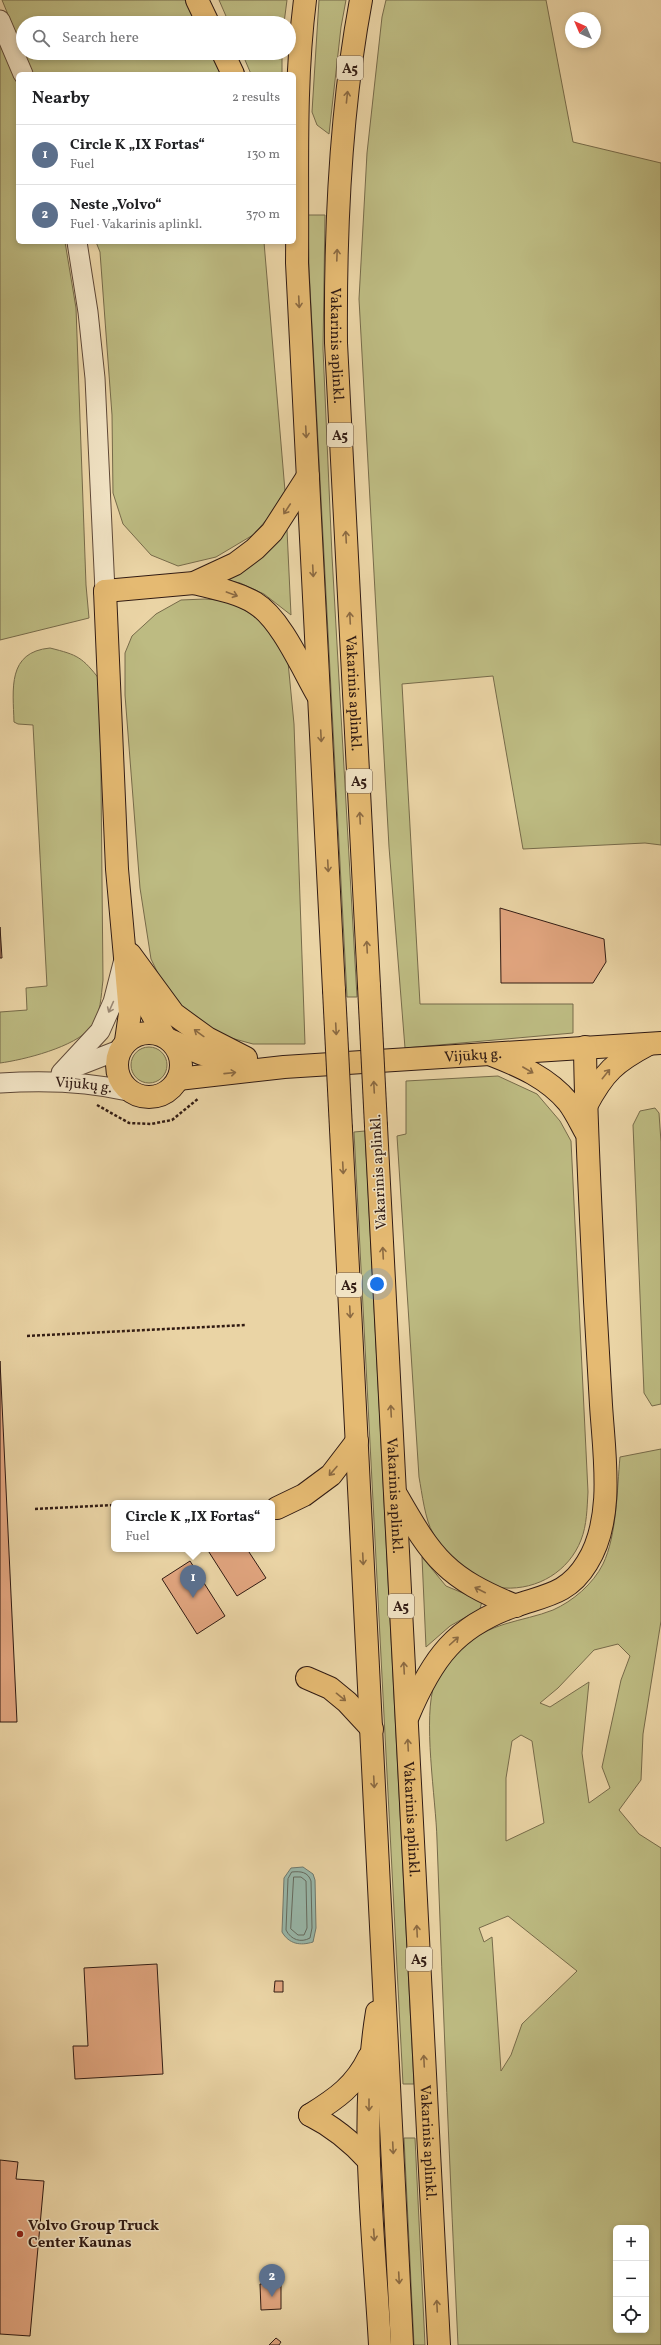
<!DOCTYPE html>
<meta charset="utf-8">
<style>
:root{--surface:#fff;--page:#f2f2f2;--text:#202124;--muted:#757577;--line:#e0e0e0;--accent:#1a73e8}
body{margin:0;font-family:Vollkorn,serif;background:var(--page);color:var(--text)}
.controls{position:absolute;right:12px;bottom:12px;display:grid;overflow:hidden;border-radius:6px;box-shadow:0 2px 6px #0003}
.controls button{width:36px;height:36px;display:grid;place-items:center;padding:0;border:0;border-bottom:1px solid var(--line);background:var(--surface);color:var(--text);font:20px sans-serif}
.compass{position:absolute;left:565px;top:12px;width:36px;height:36px;border-radius:50%;background:var(--surface);box-shadow:0 2px 6px #0003;rotate:316deg}
.you{position:absolute;left:377px;top:1284px;width:14px;height:14px;margin:-10px;border:3px solid #fff;border-radius:50%;background:#1a73e8;box-shadow:0 0 0 6px #1a73e833}
.badge{display:grid;place-items:center;width:26px;height:26px;border-radius:50%;background:var(--accent);color:#fff;font-size:13px;font-weight:700}
.pin{position:absolute;translate:-50% -33px;filter:drop-shadow(0 1px 2px #0008)}
.pin::after{content:'';position:absolute;top:21px;width:14px;height:12px;background:inherit;clip-path:polygon(0 0,100% 0,50% 100%)}
.popup{position:absolute;left:111px;top:1500px;width:164px;height:52px;box-sizing:border-box;display:grid;place-content:center;border-radius:6px;background:var(--surface);filter:drop-shadow(0 1px 3px #0005);font-size:13px;white-space:nowrap;color:var(--muted)}
.popup b{font-size:15px;color:var(--text)}
.popup::after{content:'';position:absolute;left:50%;top:100%;margin-left:-8px;border:8px solid transparent;border-top-color:var(--surface)}
.list{margin:0;padding:0;list-style:none}
h2{display:flex;justify-content:space-between;align-items:center;height:52px;margin:0;padding:0 16px;font-size:17px}
h2 small{font-size:13px;font-weight:400;color:var(--muted)}
.list li{display:grid;grid-template-columns:26px 1fr auto;gap:12px;align-items:center;box-sizing:border-box;height:60px;padding:0 16px;border-top:1px solid var(--line)}
.list b{display:block;font-size:15px;white-space:nowrap}
.list p{margin:0;font-size:13px;white-space:nowrap;color:var(--muted)}
.list em{font-size:13px;font-style:normal;color:var(--muted)}
.icon{flex:none;width:22px;height:22px;fill:none;stroke:currentColor;stroke-width:2;stroke-linecap:round;stroke-linejoin:round}
.map{position:relative;flex:none;width:661px;height:2345px;overflow:hidden}
.search{position:absolute;background:var(--surface);box-shadow:0 2px 6px #0003;left:16px;top:16px;width:280px;height:44px;display:flex;align-items:center;gap:10px;box-sizing:border-box;padding:0 14px;border-radius:22px;color:var(--muted);font-size:15px}
.panel{position:absolute;background:var(--surface);box-shadow:0 2px 6px #0003;left:16px;top:72px;width:280px;height:172px;border-radius:6px}
.map>svg:first-child{display:block}
</style>
<div class="map">
<svg width="661" height="2345" viewBox="0 0 661 2345">
<rect width="100%" height="100%" fill="#ead4a5"/>
<filter id="stains"><feTurbulence type="fractalNoise" baseFrequency=".005" numOctaves="4"/><feColorMatrix values="0 0 0 0 .2 0 0 0 0 .09 0 0 0 0 .02 0 0 0 .5 -.17"/></filter>
<radialGradient id="worn" r=".72"><stop offset=".6" stop-color="#630" stop-opacity="0"/><stop offset="1" stop-color="#630" stop-opacity=".3"/></radialGradient>
<!-- green -->
<g fill="#bdbb82" stroke="#776b4a" fill-rule="evenodd">
<polygon points="2,0 185,0 196,23 23,23 23,51"/>
<polygon points="219,0 287,0 284,23 229,23"/>
<polygon points="319,0 346,0 341,27 329,134 317,125 312,112"/>
<polygon points="386,0 546,0 573,142 661,163 661,845 645,843 523,849 493,676 402,684 420,1004 573,1004 573,1033 405,1048 389,847 359,299 367,153 382,17"/>
<polygon points="0,42 18,86 18,242 65,242 76,308 86,585 89,618 0,640"/>
<polygon points="24,53 211,53 221,74 33,74"/>
<polygon points="242,53 282,53 282,74 251,74"/>
<polygon points="308,215 325,215 323,349 332,556 357,997 347,997 309,268"/>
<polygon points="96,242 264,242 285,491 268,518 253,535 216,557 178,566 151,555 123,524 113,493 112,415 100,252"/>
<polygon points="287,530 291,615 264,594 240,583 216,578 274,543"/>
<polygon points="205,599 231,601 259,620 280,645 288,662 294,724 305,1044 253,1044 220,1035 191,1018 167,992 151,959 140,888 125,695 125,653 132,636 156,614 181,600"/>
<path d="M 50,648 C 78,655 82,657 100,680 L 103,980 C 101,996 101,1014 91,1027 C 76,1047 23,1060 0,1063 L 0,1012 L 27,1010 L 26,988 L 47,986 L 33,725 L 18,724 L 14,722 C 13,689 7,652 50,648 Z"/>
<circle cx="149" cy="1065" r="18"/>
<path d="M 498,1076 L 537,1094 L 560,1121 L 571,1141 L 588,1492 C 587,1508 587,1525 581,1540 C 569,1571 538,1590 504,1588 C 499,1587 491,1588 486,1586 C 466,1577 444,1552 433,1533 C 425,1520 422,1493 419,1477 L 397,1136 L 406,1134 L 406,1081 Z"/>
<polygon points="655,1108 659,1113 661,1142 661,1404 652,1406 644,1393 633,1125 640,1111"/>
<polygon points="365,1131 414,2084 403,2084 354,1132"/>
<path d="M 661,1449 L 661,1621 L 643,1734 L 641,1780 L 619,1810 L 639,1834 L 661,1848 L 661,2345 L 458,2345 C 450,2177 443,2008 437,1840 C 436,1799 422,1717 435,1682 C 446,1653 476,1633 505,1624 C 521,1619 538,1616 553,1610 C 573,1601 593,1584 603,1564 C 617,1535 617,1489 620,1457 ZM 618,1644 L 630,1656 L 621,1680 L 602,1767 L 610,1788 L 589,1803 L 582,1753 L 589,1682 L 550,1707 L 540,1703 L 558,1688 L 594,1650 ZM 521,1735 L 532,1741 L 544,1823 L 506,1841 L 506,1778 L 512,1741 ZM 508,1916 L 577,1971 L 522,2024 L 511,2055 L 501,2071 L 492,1937 L 484,1942 L 479,1928 ZM 616,2228 L 646,2228 L 646,2330 L 616,2330 Z"/>
<polygon points="422,1557 446,1586 482,1601 480,1609 450,1626 426,1647"/>
<polygon points="404,2138 415,2138 425,2345 414,2345"/>
</g>
<!-- water -->
<path fill="#98b8ab" stroke="#6f796e" d="M 303,1867 L 313,1874 L 315,1880 L 316,1928 L 313,1942 C 300,1946 289,1944 282,1932 L 284,1878 L 291,1868 Z"/>
<g fill="none" stroke-linecap="round" stroke-linejoin="round">
<!-- shore -->
<g stroke="#646a5f" stroke-width="1">
<path d="M 292,1872 C 301,1871 308,1872 311,1881 L 312,1928 L 310,1938 C 301,1943 291,1940 286,1930 L 288,1879 Z"/>
<polygon points="294,1877 301,1877 306,1881 307,1928 304,1935 298,1935 291,1929"/>
</g>
</g>
<!-- building -->
<g fill="#e1a57f" stroke="#311b13">
<polygon points="500,908 604,939 606,962 593,983 501,983"/>
<polygon points="0,927 2,958 0,958"/>
<polygon points="0,1361 17,1722 0,1722"/>
<polygon points="207,1549 247,1549 266,1578 237,1596"/>
<polygon points="190,1561 225,1616 197,1634 162,1579"/>
<polygon points="157,1964 163,2074 75,2079 73,2046 88,2046 84,1968"/>
<polygon points="275,1981 283,1981 283,1992 274,1992"/>
<polygon points="0,2160 18,2162 16,2179 44,2181 30,2336 0,2334"/>
<polygon points="281,2283 281,2309 261,2310 260,2284"/>
<polygon points="276,2338 281,2342 279,2345 269,2345"/>
</g>
<g fill="none" stroke-linecap="round" stroke-linejoin="round">
<defs>
<g id="minor">
<polyline points="0,20 23,74"/>
<polyline points="77,242 88,312 95,378 105,591"/>
<polyline points="65,1071 119,1050"/>
<polyline points="61,1073 100,1031 113,1002 123,963"/>
<path id="s1" d="M 0,1083 C 44,1080 85,1081 128,1091"/>
</g>
<g id="major">
<polyline points="105,591 117,869 130,1013 126,1041"/>
<polyline points="130,954 174,1014 207,1038 246,1058"/>
<polyline points="137,975 150,1010 164,1036"/>
<circle cx="149" cy="1065" r="32"/>
<polyline points="172,1041 202,1054 234,1057"/>
<path id="s2" d="M 178,1079 L 284,1067 L 661,1043"/>
</g>
<g id="highway">
<polyline points="197,0 208,23"/>
<path d="M 305,0 C 294,86 298,176 297,263 L 334,990"/>
<path id="s3" d="M 361,0 C 340,112 335,229 336,343 L 369,986"/>
<polyline points="223,53 233,74"/>
<path d="M 194,583 C 214,588 237,592 255,603 C 281,619 302,668 317,694"/>
<polyline points="105,591 194,583 235,564 255,549 272,532 308,476"/>
<path d="M 492,1055 C 520,1066 548,1078 568,1102 C 575,1111 580,1122 585,1131"/>
<path d="M 586,1106 C 604,1072 615,1062 649,1044"/>
<path id="s4" d="M 376,1126 L 439,2345"/>
<polyline points="341,1129 402,2345"/>
<path d="M 397,1496 C 433,1559 447,1578 516,1606"/>
<polyline points="277,1508 304,1495 331,1475 357,1441"/>
<polyline points="307,1678 330,1688 347,1702 372,1729"/>
<path d="M 408,1716 C 432,1659 455,1626 517,1605 C 547,1595 569,1593 587,1563 C 615,1519 604,1454 601,1405 C 599,1370 597,1335 595,1301 C 591,1216 586,1132 585,1047"/>
<path d="M 377,2012 C 359,2122 374,2235 380,2345"/>
<path d="M 310,2115 C 336,2099 356,2085 369,2057"/>
<path d="M 310,2115 C 334,2127 351,2141 369,2161"/>
</g>
</defs>
<!-- minor casing -->
<use href="#minor" stroke="#5f4938" stroke-width="21"/>
<!-- major casing -->
<use href="#major" stroke="#311b13" stroke-width="24"/>
<!-- highway casing -->
<use href="#highway" stroke="#311b13" stroke-width="24"/>
<!-- path -->
<g stroke="#311b13" stroke-width="2.5" stroke-dasharray="3 2" stroke-linecap="butt">
<polyline points="97,1105 129,1123 151,1124 172,1120 199,1098"/>
<polyline points="27,1336 246,1325"/>
<polyline points="35,1509 114,1505"/>
</g>
<!-- minor -->
<use href="#minor" stroke="#f1e3c4" stroke-width="19"/>
<!-- major -->
<use href="#major" stroke="#e5ba72" stroke-width="22"/>
<!-- highway -->
<use href="#highway" stroke="#e5ba72" stroke-width="22"/>
<defs>
<g id="highway-bridge">
<polyline points="369,986 376,1126"/>
<polyline points="334,990 341,1129"/>
</g>
</defs>
<!-- highway-bridge casing -->
<use href="#highway-bridge" stroke="#311b13" stroke-width="24" stroke-linecap="butt"/>
<!-- highway-bridge -->
<use href="#highway-bridge" stroke="#e5ba72" stroke-width="22"/>
</g>
<!-- one-way arrows -->
<defs><path id="oneway-shaft" d="M-6 0H5M1.5-3L5.5 0L1.5 3" fill="none" stroke-width="1.6" stroke-linecap="round" stroke-linejoin="round"/></defs>
<g stroke="#8b6a42">
<use href="#oneway-shaft" transform="translate(347 97) rotate(-84)"/>
<use href="#oneway-shaft" transform="translate(337 255) rotate(-88)"/>
<use href="#oneway-shaft" transform="translate(299 302) rotate(87)"/>
<use href="#oneway-shaft" transform="translate(306 432) rotate(87)"/>
<use href="#oneway-shaft" transform="translate(287 509) rotate(123)"/>
<use href="#oneway-shaft" transform="translate(346 537) rotate(-93)"/>
<use href="#oneway-shaft" transform="translate(313 571) rotate(87)"/>
<use href="#oneway-shaft" transform="translate(232 594) rotate(20)"/>
<use href="#oneway-shaft" transform="translate(350 618) rotate(-93)"/>
<use href="#oneway-shaft" transform="translate(321 736) rotate(87)"/>
<use href="#oneway-shaft" transform="translate(360 818) rotate(-93)"/>
<use href="#oneway-shaft" transform="translate(328 866) rotate(87)"/>
<use href="#oneway-shaft" transform="translate(367 947) rotate(-93)"/>
<use href="#oneway-shaft" transform="translate(336 1029) rotate(87)"/>
<use href="#oneway-shaft" transform="translate(199 1033) rotate(-144)"/>
<use href="#oneway-shaft" transform="translate(528 1070) rotate(30)"/>
<use href="#oneway-shaft" transform="translate(230 1073) rotate(-6)"/>
<use href="#oneway-shaft" transform="translate(606 1074) rotate(-51)"/>
<use href="#oneway-shaft" transform="translate(374 1087) rotate(-93)"/>
<use href="#oneway-shaft" transform="translate(343 1168) rotate(87)"/>
<use href="#oneway-shaft" transform="translate(383 1253) rotate(-93)"/>
<use href="#oneway-shaft" transform="translate(350 1312) rotate(87)"/>
<use href="#oneway-shaft" transform="translate(391 1411) rotate(-93)"/>
<use href="#oneway-shaft" transform="translate(333 1471) rotate(131)"/>
<use href="#oneway-shaft" transform="translate(363 1559) rotate(87)"/>
<use href="#oneway-shaft" transform="translate(480 1590) rotate(-153)"/>
<use href="#oneway-shaft" transform="translate(454 1641) rotate(-42)"/>
<use href="#oneway-shaft" transform="translate(404 1668) rotate(-93)"/>
<use href="#oneway-shaft" transform="translate(341 1697) rotate(39)"/>
<use href="#oneway-shaft" transform="translate(408 1745) rotate(-93)"/>
<use href="#oneway-shaft" transform="translate(374 1782) rotate(87)"/>
<use href="#oneway-shaft" transform="translate(417 1931) rotate(-93)"/>
<use href="#oneway-shaft" transform="translate(424 2061) rotate(-93)"/>
<use href="#oneway-shaft" transform="translate(369 2105) rotate(90)"/>
<use href="#oneway-shaft" transform="translate(393 2148) rotate(87)"/>
<use href="#oneway-shaft" transform="translate(374 2235) rotate(86)"/>
<use href="#oneway-shaft" transform="translate(399 2278) rotate(87)"/>
<use href="#oneway-shaft" transform="translate(437 2306) rotate(-93)"/>
</g>
<use stroke="#9b8974" href="#oneway-shaft" transform="translate(111 1007) rotate(114)"/>
<!-- markers -->
<circle fill="#8f2418" stroke="#f1e3c4" stroke-width="1.5" cx="20" cy="2234" r="4"/>
<g text-anchor="middle" stroke-width="3" stroke-linejoin="round" paint-order="stroke">
<!-- shield labels -->
<g fill="#f1e3c4" stroke="#6b5748" stroke-width="1">
<rect x="337" y="56" width="26" height="24" rx="3"/>
<rect x="327" y="423" width="26" height="24" rx="3"/>
<rect x="346" y="769" width="26" height="24" rx="3"/>
<rect x="336" y="1273" width="26" height="24" rx="3"/>
<rect x="388" y="1594" width="26" height="24" rx="3"/>
<rect x="406" y="1947" width="26" height="24" rx="3"/>
</g>
<g font-size="14" font-weight="bold" fill="#311b13">
<text x="350" y="73">A5</text>
<text x="340" y="440">A5</text>
<text x="359" y="786">A5</text>
<text x="349" y="1290">A5</text>
<text x="401" y="1611">A5</text>
<text x="419" y="1964">A5</text>
</g>
<!-- street labels -->
<g font-size="15" fill="#311b13" stroke="#f1e3c4">
<text dy="5" stroke="none"><textPath href="#s3" startOffset="347">Vakarinis aplinkl.</textPath></text>
<text dy="5" stroke="none"><textPath href="#s3" startOffset="695">Vakarinis aplinkl.</textPath></text>
<text dy="5" stroke="none"><textPath href="#s2" startOffset="296">Vijūkų g.</textPath></text>
<text dy="5" stroke="none"><textPath href="#s1" startOffset="84">Vijūkų g.</textPath></text>
<text transform="translate(378 1172) rotate(-93)" y="5">Vakarinis aplinkl.</text>
<text dy="5" stroke="none"><textPath href="#s4" startOffset="370">Vakarinis aplinkl.</textPath></text>
<text dy="5" stroke="none"><textPath href="#s4" startOffset="694">Vakarinis aplinkl.</textPath></text>
<text dy="5" stroke="none"><textPath href="#s4" startOffset="1018">Vakarinis aplinkl.</textPath></text>
</g>
<!-- poi labels -->
<g font-size="15" font-weight="bold" fill="#311b13" stroke="#f1e3c4" text-anchor="start">
<text x="28" y="2230">Volvo Group Truck<tspan x="28" dy="17">Center Kaunas</tspan></text>
</g>
</g>
<rect width="100%" height="100%" filter="url(#stains)"/>
<rect width="100%" height="100%" fill="url(#worn)"/>
</svg>
<div class="controls">
<button>+</button>
<button>−</button>
<button><svg class="icon" aria-label="locate" viewBox="0 0 24 24"><circle cx="12" cy="12" r="6"/><path d="M12 2v4M12 18v4M2 12h4M18 12h4"/></svg></button>
</div>
<svg class="compass" viewBox="-18 -18 36 36"><path d="M0-13l5 13h-10z" fill="#e53935"/><path d="M0 13l5-13h-10z" fill="#757577"/></svg>
<div class="you"></div>
<div class="pin badge" style="left:193px;top:1598px;background:#5c6f8a">1</div>
<div class="popup"><b>Circle K „IX Fortas“</b>Fuel</div>
<div class="pin badge" style="left:272px;top:2297px;background:#5c6f8a">2</div>
<div class="search"><svg class="icon" aria-label="search" viewBox="0 0 24 24"><circle cx="10" cy="10" r="6"/><path d="M15 15l6 6"/></svg>Search here</div>
<section class="panel">
<h2>Nearby<small>2 results</small></h2>
<ul class="list">
<li><span class="badge" style="background:#5c6f8a">1</span><div><b>Circle K „IX Fortas“</b><p>Fuel</p></div><em>130 m</em></li>
<li><span class="badge" style="background:#5c6f8a">2</span><div><b>Neste „Volvo“</b><p>Fuel · Vakarinis aplinkl.</p></div><em>370 m</em></li>
</ul>
</section>
</div>
